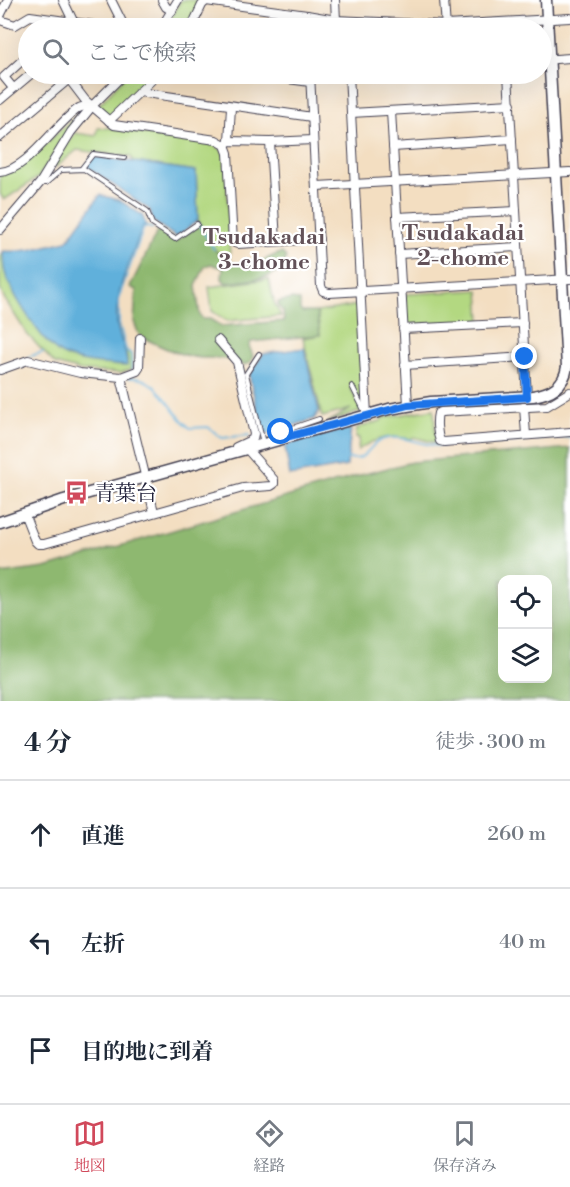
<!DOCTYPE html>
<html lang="ja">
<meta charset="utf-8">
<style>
:root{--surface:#fff;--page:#f2f2f3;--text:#1f2937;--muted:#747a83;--line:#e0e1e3;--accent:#d1495b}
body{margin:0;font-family:"Libre Bodoni","Noto Serif JP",serif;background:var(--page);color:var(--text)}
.controls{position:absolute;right:18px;bottom:18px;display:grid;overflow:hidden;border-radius:12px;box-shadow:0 6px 24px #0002}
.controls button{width:54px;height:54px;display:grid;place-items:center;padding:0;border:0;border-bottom:2px solid var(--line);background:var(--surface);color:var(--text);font:30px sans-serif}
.stop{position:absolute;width:18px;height:18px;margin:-14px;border:4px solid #1a73e8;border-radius:50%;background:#fff}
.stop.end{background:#1a73e8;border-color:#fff;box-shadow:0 2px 6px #0008}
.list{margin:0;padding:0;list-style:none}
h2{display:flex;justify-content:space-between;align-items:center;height:78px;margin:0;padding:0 24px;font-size:26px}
h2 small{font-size:20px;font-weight:400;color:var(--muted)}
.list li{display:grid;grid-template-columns:39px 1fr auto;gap:18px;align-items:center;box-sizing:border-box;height:108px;padding:0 24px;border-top:2px solid var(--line)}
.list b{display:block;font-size:22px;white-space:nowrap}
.list em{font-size:20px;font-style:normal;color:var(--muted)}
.icon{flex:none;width:33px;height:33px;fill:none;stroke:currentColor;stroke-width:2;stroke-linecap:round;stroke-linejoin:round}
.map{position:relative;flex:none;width:570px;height:701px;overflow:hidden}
.search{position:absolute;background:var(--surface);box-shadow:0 6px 24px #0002;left:18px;right:18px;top:18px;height:66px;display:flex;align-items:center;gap:15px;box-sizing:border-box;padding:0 21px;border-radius:33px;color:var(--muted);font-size:22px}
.sheet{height:402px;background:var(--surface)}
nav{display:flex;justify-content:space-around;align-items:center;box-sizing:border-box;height:84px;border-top:2px solid var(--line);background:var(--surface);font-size:16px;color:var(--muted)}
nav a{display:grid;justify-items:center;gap:3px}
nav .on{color:var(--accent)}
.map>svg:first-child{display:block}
</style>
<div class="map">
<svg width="570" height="701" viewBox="0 0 570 701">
<rect width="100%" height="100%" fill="#fff"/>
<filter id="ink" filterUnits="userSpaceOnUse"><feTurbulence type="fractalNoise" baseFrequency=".0167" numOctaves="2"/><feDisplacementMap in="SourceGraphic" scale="12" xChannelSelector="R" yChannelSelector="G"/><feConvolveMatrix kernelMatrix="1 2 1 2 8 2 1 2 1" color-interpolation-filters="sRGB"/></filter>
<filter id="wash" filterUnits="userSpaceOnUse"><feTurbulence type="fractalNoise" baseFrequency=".008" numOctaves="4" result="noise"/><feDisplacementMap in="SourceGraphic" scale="24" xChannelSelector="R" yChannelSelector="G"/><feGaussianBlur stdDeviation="1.35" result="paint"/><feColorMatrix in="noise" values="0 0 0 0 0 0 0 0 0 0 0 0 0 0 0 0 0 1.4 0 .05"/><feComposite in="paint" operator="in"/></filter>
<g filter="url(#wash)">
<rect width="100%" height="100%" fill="#f3dec1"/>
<!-- green -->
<g fill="#b3d881" stroke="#6a7d5e" stroke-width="1.5">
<polygon points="181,0 204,0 188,28 166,28"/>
<polygon points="127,74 156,74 111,116 108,116 98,106"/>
<polygon points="77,115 79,116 39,177 4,200 0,194 0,174 29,159"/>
<polygon points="98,128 111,128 210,143 221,149 226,158 230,263 218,256 198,220 196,171 134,162 131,157 77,150 56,167 53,164 75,133 96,136"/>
<polygon points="0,255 4,255 4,269 67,357 96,363 127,366 127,357 124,347 131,355 131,369 121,373 81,371 55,364 27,334 4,298 0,289"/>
<polygon points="269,279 274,302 281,316 227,321 212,311 209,287"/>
<polygon points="479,290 481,322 409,325 406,322 405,295 407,294"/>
<polygon points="358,305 363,406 352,386 350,387 362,411 328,422 351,409 322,417 303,338 320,335 317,312"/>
<path d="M 434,409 L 436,443 L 414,437 L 411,439 C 389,435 377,437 358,450 L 359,438 L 356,437 L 357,428 L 381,421 L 382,418 Z"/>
</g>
<!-- forest -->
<g fill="#8eb86f" stroke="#586d55" stroke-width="1.5" fill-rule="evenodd">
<path d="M 198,220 C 213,246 219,270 256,263 C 265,261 274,254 282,253 L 286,257 C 282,282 245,280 226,283 L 222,279 L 223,268 L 211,264 L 205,266 L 196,286 L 200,316 L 203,319 L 210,319 L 221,326 L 284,321 L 283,311 L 279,307 L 278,302 L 293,299 L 300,301 L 300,310 L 302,312 L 317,312 L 320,335 L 251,342 L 249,346 L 253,356 L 250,363 L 244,365 C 225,357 221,358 202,358 C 179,356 158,346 139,335 L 134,322 L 136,290 L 130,287 L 158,230 L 176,241 L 198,226 Z"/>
<path d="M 570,448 L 570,701 L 0,701 L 0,574 L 45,568 L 364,474 L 412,462 ZM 502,580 L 548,580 L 548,678 L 502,678 Z"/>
</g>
<!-- water -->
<g fill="#61b0db" stroke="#42698b" stroke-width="1.5">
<polygon points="93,156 196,171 198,220 176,237 153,221 150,210 86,166"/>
<path d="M 100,195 L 119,200 L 142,215 L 146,225 L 143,226 C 133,256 115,288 117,320 C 117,336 128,350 127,366 C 107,364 82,364 63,355 C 44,346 12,294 5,273 C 3,266 3,257 3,251 C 27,253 43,246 67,241 Z"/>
<polygon points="304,348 319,411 314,419 263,435 249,375 263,354"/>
<polygon points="351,428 347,466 290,476 285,447 288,446 289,444"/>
</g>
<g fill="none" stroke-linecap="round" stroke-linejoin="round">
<!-- stream -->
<g stroke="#61b0db" stroke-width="2">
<polyline points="198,223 214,249"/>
<polyline points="28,357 43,352"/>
<polyline points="132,370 131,354 126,350 119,323 119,297 144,227 153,228"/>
<path d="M 129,378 C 159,375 170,412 190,428 L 208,427 L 222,438 L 250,435"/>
<polyline points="474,444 570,437"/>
<path d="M 345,458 C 369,464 366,444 384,439 C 404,434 424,447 444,446"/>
</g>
</g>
</g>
<g filter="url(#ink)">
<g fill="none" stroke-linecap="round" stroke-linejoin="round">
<defs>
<g id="service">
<polyline points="82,168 93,154 124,158"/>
<polyline points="41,183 46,183 61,170 84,169 147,211 152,224 175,239 197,224"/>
<polyline points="259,354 246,374 263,443"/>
<polyline points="352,386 365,412"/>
<polyline points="282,436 281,432 319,419"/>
</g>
<g id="minor">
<polyline points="63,0 74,23"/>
<polyline points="111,0 125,28"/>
<polyline points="162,0 166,7 172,11"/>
<polyline points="444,0 446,28"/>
<polyline points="206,1 307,15"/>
<polyline points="0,16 8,0"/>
<polyline points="0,20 15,25 30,16 115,28"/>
<polyline points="336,20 446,25 570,18"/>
<polyline points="161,28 178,0"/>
<polyline points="191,28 202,5 207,0"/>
<polyline points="307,28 307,15 336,20 335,0"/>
<polyline points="542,60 570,58"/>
<polyline points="252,74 310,82"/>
<polyline points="310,74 321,286 323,291 329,293 570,279"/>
<polyline points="349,74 367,415"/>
<polyline points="369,74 388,77 417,74"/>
<polyline points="508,74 527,397"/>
<polyline points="69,79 85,100 114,125 216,140 225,145 228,153 233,242 238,244 319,239"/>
<polyline points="13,88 4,77 28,55"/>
<polyline points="139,92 312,117"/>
<polyline points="0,100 31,74"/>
<polyline points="391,111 408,405"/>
<polyline points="351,113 511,104"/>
<polyline points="109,121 158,74"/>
<polyline points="0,137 75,74"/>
<polyline points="229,141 231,107"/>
<polyline points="270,142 276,241"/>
<polyline points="225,145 229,141 270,142 313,140"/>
<polyline points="393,147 512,139"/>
<path d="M 0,172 C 27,171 57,122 79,108 C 83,106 88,106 93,105"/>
<polyline points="317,186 570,172"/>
<polyline points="397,217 516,211"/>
<polyline points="0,230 40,183 71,132 93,105 124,74"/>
<polyline points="399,254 518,247"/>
<polyline points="403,329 523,323"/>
<polyline points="218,340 237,362 254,434 253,439 236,447 237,451"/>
<polyline points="405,365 525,357"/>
<polyline points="0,370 28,360 80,373 121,377 154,512"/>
<polyline points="121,377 137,371 139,368 140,338"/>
<path d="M 570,392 L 547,406 L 441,412 L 438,413 C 436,421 437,433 440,441 L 444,442 L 570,432"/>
<polyline points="524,407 526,435"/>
<polyline points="24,513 35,541 38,544 44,544 243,488 271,486 274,484 274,480 246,448"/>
</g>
<path id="tertiary" d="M 0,522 L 64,500 L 389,409 L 431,402 L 533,396 C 551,393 564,386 567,367 L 546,0"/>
</defs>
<!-- service casing -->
<use href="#service" stroke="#413e4f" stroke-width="6"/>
<!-- minor casing -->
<use href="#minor" stroke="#413e4f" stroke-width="10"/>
<!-- tertiary casing -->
<use href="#tertiary" stroke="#413e4f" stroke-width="13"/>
<!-- service -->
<use href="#service" stroke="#fff" stroke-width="4"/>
<!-- minor -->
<use href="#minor" stroke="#fff" stroke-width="8"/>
<!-- tertiary -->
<use href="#tertiary" stroke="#fff" stroke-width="10"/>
</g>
</g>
<g fill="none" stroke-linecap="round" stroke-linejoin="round" filter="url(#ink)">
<!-- route -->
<polyline stroke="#1a73e8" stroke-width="8" points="281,432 283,438 408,405 527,397 525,357"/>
</g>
<!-- icons -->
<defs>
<symbol id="bus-bare" viewBox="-9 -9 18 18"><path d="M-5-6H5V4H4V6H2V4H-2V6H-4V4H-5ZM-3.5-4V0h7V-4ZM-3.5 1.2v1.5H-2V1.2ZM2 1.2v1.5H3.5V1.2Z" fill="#d1495b" stroke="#fff" stroke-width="2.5" paint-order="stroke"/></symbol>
</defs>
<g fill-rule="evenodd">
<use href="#bus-bare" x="60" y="476" width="33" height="33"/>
</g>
<g text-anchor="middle" stroke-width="4.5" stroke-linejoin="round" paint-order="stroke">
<!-- poi labels -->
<g font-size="21" fill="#22223b" stroke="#fff" text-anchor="start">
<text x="94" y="500">青葉台</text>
</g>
<!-- neighbourhood labels -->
<g font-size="22" font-weight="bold" fill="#625158" stroke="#fff">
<text x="463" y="240">Tsudakadai<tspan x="463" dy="25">2-chome</tspan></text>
<text x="264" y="244">Tsudakadai<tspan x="264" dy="25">3-chome</tspan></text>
</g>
</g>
</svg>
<div class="controls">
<button><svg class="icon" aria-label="locate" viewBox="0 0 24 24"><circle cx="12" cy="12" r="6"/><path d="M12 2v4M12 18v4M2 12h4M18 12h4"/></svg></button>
<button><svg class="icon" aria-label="layers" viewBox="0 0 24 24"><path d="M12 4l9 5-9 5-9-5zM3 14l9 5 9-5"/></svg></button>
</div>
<div class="stop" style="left:281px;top:432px"></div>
<div class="stop end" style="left:525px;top:357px"></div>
<div class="search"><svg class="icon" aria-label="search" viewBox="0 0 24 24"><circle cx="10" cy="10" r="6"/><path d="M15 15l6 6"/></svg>ここで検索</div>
</div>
<section class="sheet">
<h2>4 分<small>徒歩 · 300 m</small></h2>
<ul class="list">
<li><svg class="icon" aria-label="ahead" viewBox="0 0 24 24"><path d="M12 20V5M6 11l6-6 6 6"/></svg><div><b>直進</b></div><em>260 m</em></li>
<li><svg class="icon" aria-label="left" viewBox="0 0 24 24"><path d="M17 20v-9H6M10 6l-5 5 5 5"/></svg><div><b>左折</b></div><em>40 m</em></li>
<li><svg class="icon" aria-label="arrive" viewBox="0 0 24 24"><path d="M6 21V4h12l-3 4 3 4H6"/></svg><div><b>目的地に到着</b></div></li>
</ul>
</section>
<nav>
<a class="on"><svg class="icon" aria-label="map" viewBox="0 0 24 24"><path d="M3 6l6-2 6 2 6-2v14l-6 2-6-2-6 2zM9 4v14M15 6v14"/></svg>地図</a>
<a><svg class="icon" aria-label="directions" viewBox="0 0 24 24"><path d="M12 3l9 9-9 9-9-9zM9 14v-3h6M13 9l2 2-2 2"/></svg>経路</a>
<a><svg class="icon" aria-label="saved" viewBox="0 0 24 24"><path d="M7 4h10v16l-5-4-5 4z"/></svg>保存済み</a>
</nav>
